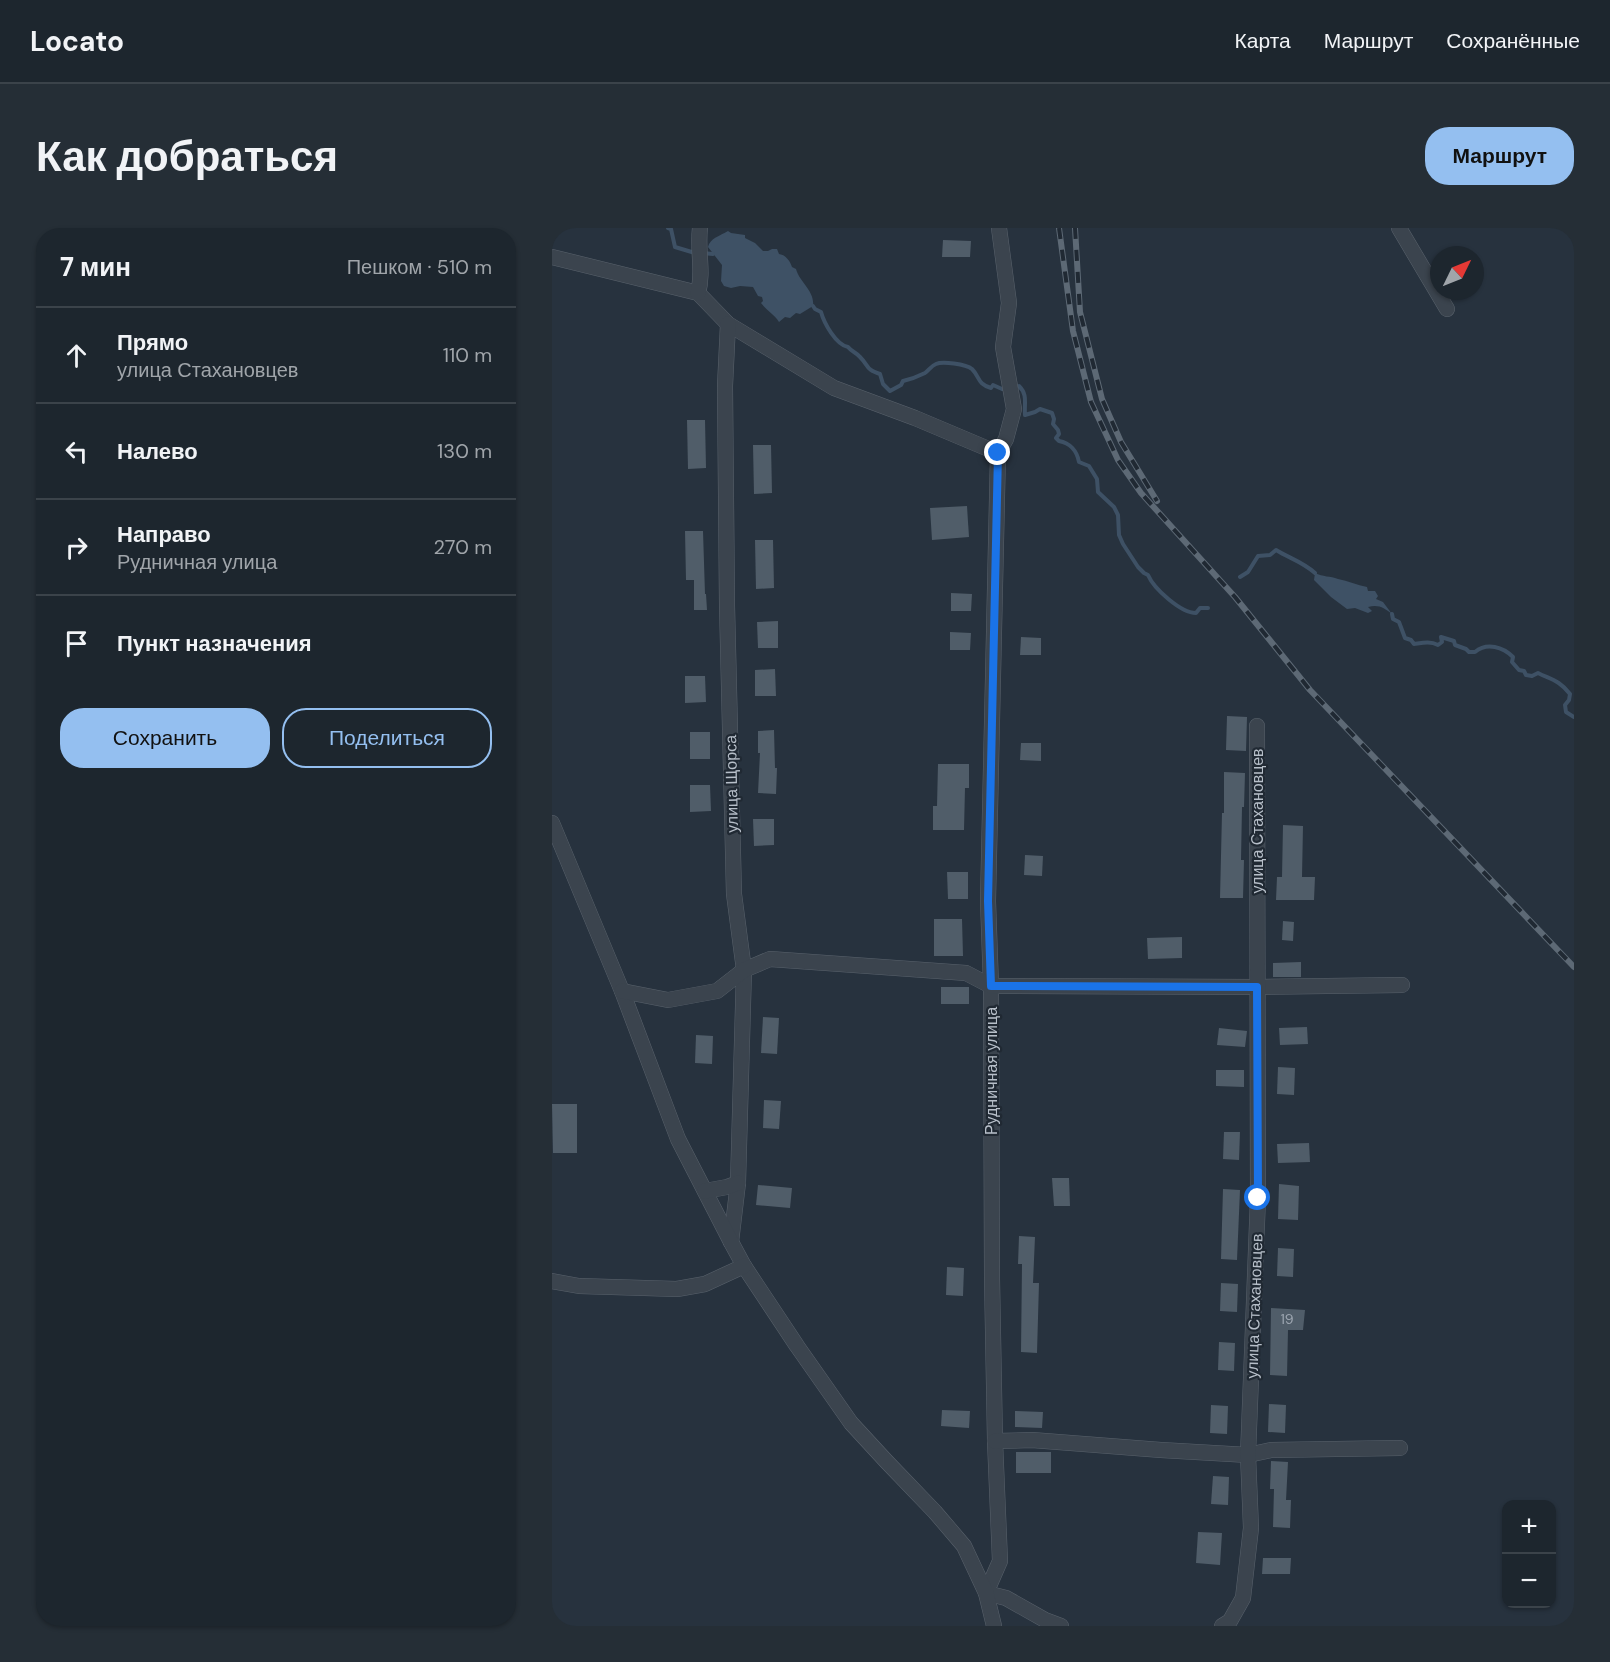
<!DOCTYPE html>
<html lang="ru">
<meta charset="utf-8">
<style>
:root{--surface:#1d262e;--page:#252e36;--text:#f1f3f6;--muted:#a0a5aa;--line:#3b434a;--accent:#94bff0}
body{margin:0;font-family:"DM Sans",sans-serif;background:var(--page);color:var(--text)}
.controls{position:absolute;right:18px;bottom:18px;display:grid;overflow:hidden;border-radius:12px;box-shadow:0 2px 4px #0004}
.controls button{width:54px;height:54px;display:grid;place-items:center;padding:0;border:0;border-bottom:2px solid var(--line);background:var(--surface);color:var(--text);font:30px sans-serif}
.compass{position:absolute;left:878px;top:18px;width:54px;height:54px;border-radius:50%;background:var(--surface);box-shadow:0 2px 4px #0004;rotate:47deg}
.stop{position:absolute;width:18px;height:18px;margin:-14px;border:4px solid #1a73e8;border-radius:50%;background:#fff}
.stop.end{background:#1a73e8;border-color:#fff;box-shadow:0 2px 6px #0008}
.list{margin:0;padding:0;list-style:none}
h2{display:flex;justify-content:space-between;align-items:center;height:78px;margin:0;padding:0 24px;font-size:26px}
h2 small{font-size:20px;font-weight:400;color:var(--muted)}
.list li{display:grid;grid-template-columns:39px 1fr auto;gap:18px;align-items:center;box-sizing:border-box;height:96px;padding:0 24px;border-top:2px solid var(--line)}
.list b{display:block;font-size:22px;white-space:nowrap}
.list p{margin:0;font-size:20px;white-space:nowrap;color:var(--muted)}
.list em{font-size:20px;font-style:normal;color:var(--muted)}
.actions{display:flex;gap:12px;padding:18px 24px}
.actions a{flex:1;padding:14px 0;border:2px solid var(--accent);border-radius:24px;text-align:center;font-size:21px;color:var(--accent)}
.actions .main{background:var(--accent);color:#111}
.icon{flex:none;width:33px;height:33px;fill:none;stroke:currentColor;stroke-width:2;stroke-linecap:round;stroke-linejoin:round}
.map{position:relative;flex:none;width:1022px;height:1398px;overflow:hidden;border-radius:24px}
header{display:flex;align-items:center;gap:36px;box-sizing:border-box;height:84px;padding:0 30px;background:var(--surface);border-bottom:2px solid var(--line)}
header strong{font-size:28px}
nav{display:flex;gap:33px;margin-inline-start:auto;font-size:21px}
.intro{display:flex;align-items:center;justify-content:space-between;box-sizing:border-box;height:144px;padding:0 36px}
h1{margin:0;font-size:42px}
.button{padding:15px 27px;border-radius:24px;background:var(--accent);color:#111;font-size:21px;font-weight:700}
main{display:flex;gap:36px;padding:0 36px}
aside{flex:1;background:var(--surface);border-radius:24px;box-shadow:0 2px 4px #0004}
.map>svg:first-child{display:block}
</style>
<header>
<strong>Locato</strong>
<nav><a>Карта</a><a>Маршрут</a><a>Сохранённые</a></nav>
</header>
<div class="intro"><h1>Как добраться</h1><a class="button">Маршрут</a></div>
<main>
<aside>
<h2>7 мин<small>Пешком · 510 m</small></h2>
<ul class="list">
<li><svg class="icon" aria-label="ahead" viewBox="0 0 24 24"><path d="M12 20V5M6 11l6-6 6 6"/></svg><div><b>Прямо</b><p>улица Стахановцев</p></div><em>110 m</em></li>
<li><svg class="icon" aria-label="left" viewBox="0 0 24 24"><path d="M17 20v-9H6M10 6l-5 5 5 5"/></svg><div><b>Налево</b></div><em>130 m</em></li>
<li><svg class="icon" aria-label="right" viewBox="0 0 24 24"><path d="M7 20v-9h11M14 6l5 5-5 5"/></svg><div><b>Направо</b><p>Рудничная улица</p></div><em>270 m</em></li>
<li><svg class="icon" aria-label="arrive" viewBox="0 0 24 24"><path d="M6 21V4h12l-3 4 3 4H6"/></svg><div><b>Пункт назначения</b></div></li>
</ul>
<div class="actions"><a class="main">Сохранить</a><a>Поделиться</a></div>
</aside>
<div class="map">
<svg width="1022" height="1398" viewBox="0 0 1022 1398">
<rect width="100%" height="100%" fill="#27323e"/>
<!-- water -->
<g fill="#3e5165">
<path d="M 176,3 L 179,5 L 193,7 L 193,10 L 203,15 L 211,23 L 216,23 L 220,21 L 225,21 L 227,26 C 234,27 238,33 240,39 L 244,41 C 248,55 263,63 261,78 L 248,86 L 244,85 L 238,90 L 233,89 L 227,94 C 222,86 215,83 209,75 L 211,73 L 210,69 L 206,68 L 201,59 L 188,58 L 179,60 L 172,58 L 169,53 L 170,37 L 156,19 C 158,10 168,8 176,3 Z"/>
<path d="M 763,345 C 771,349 778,348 786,351 C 796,353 805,357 815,359 L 816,363 L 823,363 L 826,368 L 824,371 L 831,374 L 840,386 C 832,380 827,376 816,379 L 820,383 L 816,385 L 803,380 L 795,381 L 779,369 L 762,352 Z"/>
</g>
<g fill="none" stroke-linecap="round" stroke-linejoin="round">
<!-- stream -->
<g stroke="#3e5165" stroke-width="4">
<polyline points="116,0 119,1 123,19 143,25"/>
<polyline points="150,25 161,26"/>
<path d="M 261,78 L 263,81 L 269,84 C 272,95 284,117 296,119 C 300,124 305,125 308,129 C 318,139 313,141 328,146 L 331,156 L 338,163 L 349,157 L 351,153 C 360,151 365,149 373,145 C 377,142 379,138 384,136 C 390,133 414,136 420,141 C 428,149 425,156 439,160 L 441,157 L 450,161 L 454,160"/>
<path d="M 462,160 L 467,158 C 476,167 472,175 473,187 L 483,184 L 488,181 L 500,185 L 502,191 L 501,196 L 506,202 L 507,206 L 504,210 L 507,213 C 518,215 525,223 527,234 L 537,238 L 545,251 L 546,264 L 562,279 L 566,287 L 567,307 L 571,316 L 586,339 L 592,345 L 596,347 C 602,361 629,385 644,385 L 648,380 L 656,380"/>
<path d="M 688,349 L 696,344 L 706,328 L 718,327 L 724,322 C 737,330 751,334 763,345"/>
<path d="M 840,386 L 841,391 L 847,394 L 853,410 L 859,412 L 862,416 C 870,415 878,413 886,417 L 890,414 L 889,409 L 902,413 L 903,417 L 914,421 L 917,424 L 923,424 C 935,414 951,419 961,429 L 960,434 L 967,442 L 972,443 L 974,447 L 980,448 L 986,445 C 1000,452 1007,452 1018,466 L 1017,472 L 1013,477 L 1014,484 L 1022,489"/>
</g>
</g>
<!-- building -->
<g fill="#505d69">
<polygon points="391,12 419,13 418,29 390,29"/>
<polygon points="135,192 153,192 154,240 136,241"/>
<polygon points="201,217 219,217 220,265 202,266"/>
<polygon points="415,278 417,309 380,312 378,280"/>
<polygon points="133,303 151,303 153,366 154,366 155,382 142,382 142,352 134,352"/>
<polygon points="203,312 221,312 222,360 204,361"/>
<polygon points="399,365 420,366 419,383 399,383"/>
<polygon points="226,393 226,420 206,420 205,394"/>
<polygon points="398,404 419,405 418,422 398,422"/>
<polygon points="469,409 489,410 489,427 468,427"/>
<polygon points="223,441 224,468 203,468 203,442"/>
<polygon points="133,448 153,448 154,474 133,475"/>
<polygon points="675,488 695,489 694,523 674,522"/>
<polygon points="222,502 223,540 225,540 224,566 206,565 208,525 206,525 206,503"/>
<rect x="138" y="504" width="20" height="27"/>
<polygon points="469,515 489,515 489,533 468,532"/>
<polygon points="386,536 417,536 417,560 413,560 412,602 381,602 381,578 385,578"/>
<polygon points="672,544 693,545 692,579 690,579 689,632 692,632 691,670 668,670 670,585 672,585"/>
<polygon points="138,557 158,557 159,583 138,584"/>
<polygon points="201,591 222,591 222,617 202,618"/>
<polygon points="731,597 751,598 750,649 763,649 762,672 724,672 725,649 730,649"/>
<polygon points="473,627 491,628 490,648 472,647"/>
<polygon points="395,644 416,644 416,671 396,671"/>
<polygon points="382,691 410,691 411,728 382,728"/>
<polygon points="731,693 742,694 741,713 730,712"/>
<polygon points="630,709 630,730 596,731 595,710"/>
<polygon points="749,734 749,749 721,749 721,735"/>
<rect x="389" y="759" width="28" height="17"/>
<polygon points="211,789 227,790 225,826 209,825"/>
<polygon points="755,799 756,816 728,817 727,800"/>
<polygon points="667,800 695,803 693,819 665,817"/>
<polygon points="144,807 161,808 160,836 143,835"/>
<polygon points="726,839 743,840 742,867 725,866"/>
<polygon points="664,842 692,842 692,859 664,858"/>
<polygon points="212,872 229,873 227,901 211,900"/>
<polygon points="0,876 25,876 25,925 1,925"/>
<polygon points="672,904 688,904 687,932 671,931"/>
<polygon points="757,915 758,934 726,935 725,916"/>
<polygon points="500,950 517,950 518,978 502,978"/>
<polygon points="727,956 747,958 746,992 726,991"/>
<polygon points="206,957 240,960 238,980 204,977"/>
<polygon points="671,961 688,962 685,1032 669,1031"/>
<polygon points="467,1008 483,1009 481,1055 487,1055 485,1125 469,1124 470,1036 466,1036"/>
<polygon points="726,1020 742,1021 741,1049 725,1048"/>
<polygon points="395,1039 412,1040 411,1068 394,1067"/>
<polygon points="669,1055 686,1056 685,1084 668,1083"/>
<polygon points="719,1080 753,1082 751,1102 736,1102 735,1148 718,1147"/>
<polygon points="667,1114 683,1115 682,1143 666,1142"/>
<polygon points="717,1176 734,1177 733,1205 716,1204"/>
<polygon points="659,1177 676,1178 675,1206 658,1205"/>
<polygon points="390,1182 418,1183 417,1200 389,1198"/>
<polygon points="463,1183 491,1184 490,1200 463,1199"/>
<rect x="464" y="1224" width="35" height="21"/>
<polygon points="719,1233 736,1234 734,1272 739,1272 738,1300 721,1299 722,1261 718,1261"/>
<polygon points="661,1248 677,1249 676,1277 659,1276"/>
<polygon points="646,1304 670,1305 668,1337 644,1335"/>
<polygon points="711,1330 739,1330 738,1346 710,1346"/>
</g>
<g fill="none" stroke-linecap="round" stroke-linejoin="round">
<defs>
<g id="minor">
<polyline points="447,0 457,75 451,119 462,181 454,211 446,225 436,673 439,758 440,1050 443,1213 448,1333 434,1365 454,1370 493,1392 509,1398"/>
<polyline points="847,0 895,81"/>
<polyline points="0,29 146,65 176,96 282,160 363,190 446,225"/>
<path d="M 146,65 C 152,44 145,22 148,0"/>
<polyline points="176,96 173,158 175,377 182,666 192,742 186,955 179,1014"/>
<polyline points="0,595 70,763 126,911 179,1014 192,1038 245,1118 299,1195 334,1233 383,1284 412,1318 434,1365 442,1398"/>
<polyline points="70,763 116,772 165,763 192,742 218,731 414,745 439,758 705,759 850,757"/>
<polyline points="153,963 175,959 186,955"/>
<polyline points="0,1053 27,1058 125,1061 153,1056 192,1038"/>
<polyline points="443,1213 480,1212 609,1222 696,1227 719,1222 848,1220"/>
<polyline points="670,1398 678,1393 691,1370 699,1300 696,1227 706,970 705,498"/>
</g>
</defs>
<!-- minor casing -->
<use href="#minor" stroke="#59626c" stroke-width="16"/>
<!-- minor -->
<use href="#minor" stroke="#3b444e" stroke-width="15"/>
<defs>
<g id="rail">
<polyline points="507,0 521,103 539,174 566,232 589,265 683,369 758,462 1022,739"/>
<polyline points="523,0 528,84 550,171 569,214 605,273"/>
</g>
</defs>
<!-- rail casing -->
<use href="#rail" stroke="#5d6975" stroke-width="6"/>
<!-- rail -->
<use href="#rail" stroke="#202933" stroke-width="4" stroke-dasharray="11" stroke-linecap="butt"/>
</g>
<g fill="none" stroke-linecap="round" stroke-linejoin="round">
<!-- route -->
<polyline stroke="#1a73e8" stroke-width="8" points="446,225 436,673 439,758 705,759 706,970"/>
</g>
<g text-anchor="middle" stroke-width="4.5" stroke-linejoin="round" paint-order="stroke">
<!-- number labels -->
<g font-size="14" fill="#9da6b1">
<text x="735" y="1096">19</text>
</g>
<!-- street labels -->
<g font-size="16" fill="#b7bfc9" stroke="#202933">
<text transform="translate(179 556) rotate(-91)" y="6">улица Щорса</text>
<text transform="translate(705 593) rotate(-90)" y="6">улица Стахановцев</text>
<text transform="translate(439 843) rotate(-90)" y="6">Рудничная улица</text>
<text transform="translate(702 1078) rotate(-88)" y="6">улица Стахановцев</text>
</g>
</g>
</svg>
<div class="controls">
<button>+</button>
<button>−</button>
</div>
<svg class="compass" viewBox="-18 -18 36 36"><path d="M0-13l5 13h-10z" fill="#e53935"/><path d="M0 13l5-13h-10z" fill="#a0a5aa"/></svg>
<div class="stop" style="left:706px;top:970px"></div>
<div class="stop end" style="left:446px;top:225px"></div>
</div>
</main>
